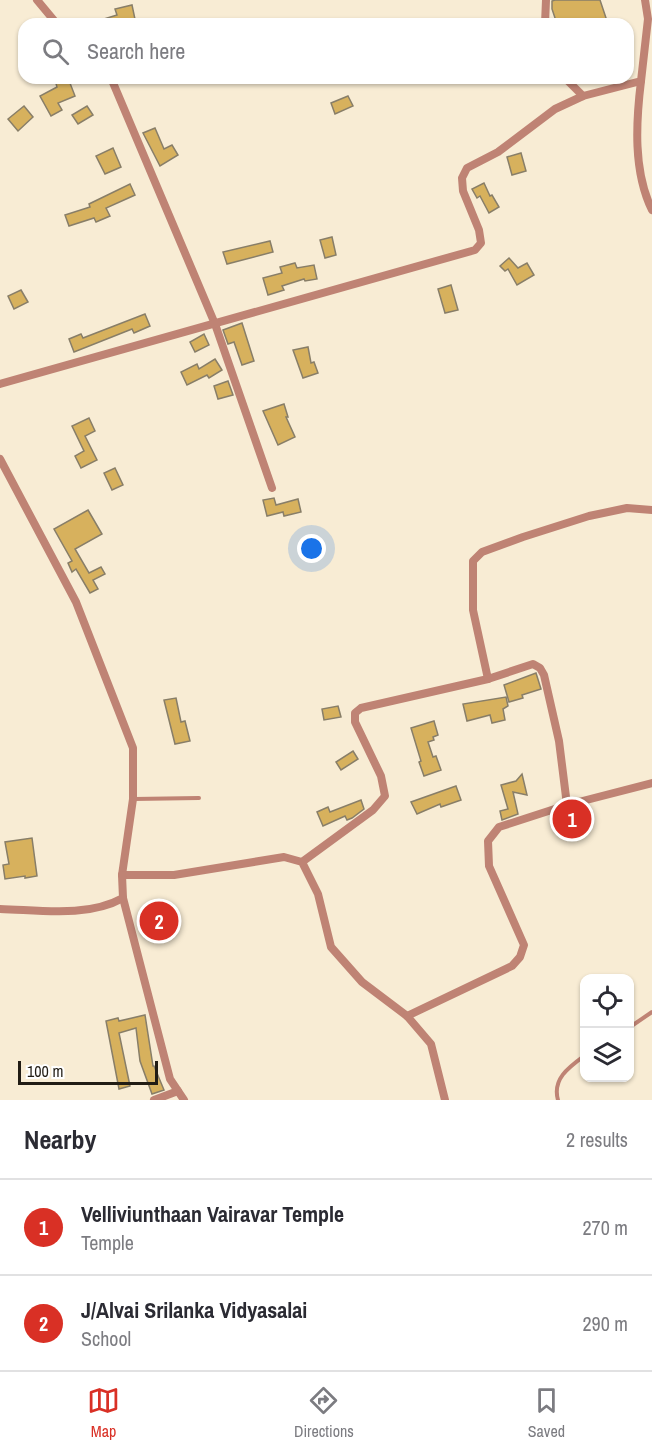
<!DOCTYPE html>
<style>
:root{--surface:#fff;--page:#f7f7f7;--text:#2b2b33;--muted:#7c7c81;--line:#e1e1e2;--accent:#d93025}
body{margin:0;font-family:"Archivo Narrow",sans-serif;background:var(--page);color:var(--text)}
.controls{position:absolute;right:18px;bottom:18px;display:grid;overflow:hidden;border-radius:12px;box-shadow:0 2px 4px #0004}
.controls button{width:54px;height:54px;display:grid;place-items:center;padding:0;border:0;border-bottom:2px solid var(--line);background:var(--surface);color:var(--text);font:30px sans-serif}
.scale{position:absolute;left:18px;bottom:15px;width:140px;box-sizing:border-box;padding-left:6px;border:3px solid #211c14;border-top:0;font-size:16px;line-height:21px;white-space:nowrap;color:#211c14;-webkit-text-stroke:4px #fff;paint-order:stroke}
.you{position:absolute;left:312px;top:549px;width:21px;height:21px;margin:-15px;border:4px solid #fff;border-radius:50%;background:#1a73e8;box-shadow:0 0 0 9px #1a73e833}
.badge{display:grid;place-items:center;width:39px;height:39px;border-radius:50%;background:var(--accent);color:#fff;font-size:20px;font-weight:700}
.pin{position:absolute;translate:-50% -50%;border:3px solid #fff;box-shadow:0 2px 6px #0006}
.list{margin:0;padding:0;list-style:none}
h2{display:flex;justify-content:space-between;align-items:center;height:78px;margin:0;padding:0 24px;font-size:26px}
h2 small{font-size:20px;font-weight:400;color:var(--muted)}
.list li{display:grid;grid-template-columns:39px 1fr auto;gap:18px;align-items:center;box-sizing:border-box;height:96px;padding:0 24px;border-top:2px solid var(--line)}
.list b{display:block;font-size:22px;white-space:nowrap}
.list p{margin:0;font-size:20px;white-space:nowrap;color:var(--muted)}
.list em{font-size:20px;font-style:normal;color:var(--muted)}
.icon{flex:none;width:33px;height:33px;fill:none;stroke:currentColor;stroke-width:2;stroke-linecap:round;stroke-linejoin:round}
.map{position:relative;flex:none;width:652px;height:1100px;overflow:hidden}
.search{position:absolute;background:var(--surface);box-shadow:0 2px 4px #0004;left:18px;right:18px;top:18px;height:66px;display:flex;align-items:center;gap:15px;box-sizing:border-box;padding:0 21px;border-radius:18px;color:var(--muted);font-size:22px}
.sheet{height:270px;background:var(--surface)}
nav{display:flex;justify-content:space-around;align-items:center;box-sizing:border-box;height:84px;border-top:2px solid var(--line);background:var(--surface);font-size:16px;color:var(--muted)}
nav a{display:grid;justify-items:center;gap:3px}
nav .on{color:var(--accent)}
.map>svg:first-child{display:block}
</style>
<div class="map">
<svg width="652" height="1100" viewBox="0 0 652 1100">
<rect width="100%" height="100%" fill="#f8ecd4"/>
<!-- building -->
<g fill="#d7b15d" stroke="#887e68" stroke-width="1.5">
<polygon points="555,0 600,0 608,24 557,24 552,9 552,1"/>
<polygon points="132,5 136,24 94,24 94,22 117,15 115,9"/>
<polygon points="60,78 68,78 75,96 58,103 62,110 51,116 40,96 57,87 55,80"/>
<polygon points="348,96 353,106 335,114 331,103"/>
<polygon points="24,106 33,117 18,131 8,119"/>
<polygon points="87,106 93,115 78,124 72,115"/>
<polygon points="155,128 164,149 172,145 178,155 160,166 143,133"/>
<polygon points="113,148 121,167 105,174 96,156"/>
<polygon points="521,153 526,171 512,175 507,157"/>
<polygon points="484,183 490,196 492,195 499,207 489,213 480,196 477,198 472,189"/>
<polygon points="130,184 135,195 106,208 110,216 96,222 94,218 69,226 65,215 90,207 89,204"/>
<polygon points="332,237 336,255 325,258 320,240"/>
<polygon points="270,241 273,252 227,264 223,252"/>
<polygon points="509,258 518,268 527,263 534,275 517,285 508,269 505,271 500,266"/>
<polygon points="295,263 297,268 314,265 317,279 305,281 304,279 282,286 284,290 268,295 263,278 282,273 280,267"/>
<polygon points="451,285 458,310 445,313 438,289"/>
<polygon points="21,290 28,302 14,309 8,296"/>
<polygon points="145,314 150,326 134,333 132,329 74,352 69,339 81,334 83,338"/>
<polygon points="242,323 254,361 242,365 234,342 228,344 223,330"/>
<polygon points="204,334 209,345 195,352 190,342"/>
<polygon points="308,347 311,363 314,362 318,373 303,378 293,350"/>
<polygon points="215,359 222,370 209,378 207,375 187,385 181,372 197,364 199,369"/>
<polygon points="228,381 233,395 218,399 214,386"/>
<polygon points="284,404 288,417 286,417 295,437 278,445 263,411"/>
<polygon points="89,418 95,431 85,436 97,460 81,468 75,456 84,451 72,426"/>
<polygon points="115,468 123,485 112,490 104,473"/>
<polygon points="274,498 276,505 298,499 301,512 284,516 283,512 267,516 263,500"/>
<polygon points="88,510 102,534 75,549 89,573 101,567 105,574 93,580 98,589 90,593 76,569 72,572 68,563 72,561 54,529"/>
<polygon points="536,673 541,689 522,695 523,698 509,702 504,685"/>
<polygon points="506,697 508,706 503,709 505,720 492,723 490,715 467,721 463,704"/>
<polygon points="176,698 181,722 185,721 190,741 175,744 164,700"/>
<polygon points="338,706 341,717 324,720 322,709"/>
<polygon points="434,721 438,735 433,737 434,740 428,742 433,757 436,756 441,770 424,776 419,762 421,761 411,728"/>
<polygon points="353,751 358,759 341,770 336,762"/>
<polygon points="522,774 527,795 513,792 518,814 502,820 500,811 508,809 501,785 516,781"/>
<polygon points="456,786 461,800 441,807 440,804 417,814 411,802"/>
<polygon points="361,800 364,809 352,818 347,820 345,816 323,826 317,812 328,807 330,812"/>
<polygon points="32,838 37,876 25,878 25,876 5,879 3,865 9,864 5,842"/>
<polygon points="145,1015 153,1066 154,1066 164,1090 152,1094 140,1061 136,1028 119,1033 130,1086 119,1089 106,1021 118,1018 119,1021"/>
</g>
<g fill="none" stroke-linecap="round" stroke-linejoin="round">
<!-- lane -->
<g stroke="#bf8374" stroke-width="4">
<polyline points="134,799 199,798"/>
<polyline points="630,1027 652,1012"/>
<path d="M 558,1100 C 552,1079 569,1067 584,1056"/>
</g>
<!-- street -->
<g stroke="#bf8374" stroke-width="8">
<polyline points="37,0 57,24"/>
<polyline points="545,24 546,0"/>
<polyline points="111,78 215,324 272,488"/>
<polyline points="565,78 583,96"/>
<path d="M 641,81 C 636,122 633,171 652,210"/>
<polyline points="0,384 475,250 481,243 479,230 463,191 462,178 467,168 498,152 555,109 583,96 641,81 648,19 645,0"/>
<polyline points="0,459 76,602 133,748 133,799 122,875 174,875 284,857 302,862 318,894 331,947 362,982 407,1016 431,1044 445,1100"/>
<polyline points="567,805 652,783"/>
<polyline points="302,862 373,810 385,796 381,776 355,722 355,713 361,708 488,679"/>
<polyline points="123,898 170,1079 184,1100"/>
<path d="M 0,909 C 39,910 87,918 123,898 L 122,875"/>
<polyline points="407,1016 512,966 520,957 524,945 489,866 488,841 499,827 567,805 559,741 544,675 540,668 533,664 488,679 473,610 473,561 482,552 523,537 589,516 627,508 652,510"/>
<polyline points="154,1100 178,1091"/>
</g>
</g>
</svg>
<div class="controls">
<button><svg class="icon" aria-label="locate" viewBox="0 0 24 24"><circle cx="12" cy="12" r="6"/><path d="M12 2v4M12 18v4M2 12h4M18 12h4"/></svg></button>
<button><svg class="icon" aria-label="layers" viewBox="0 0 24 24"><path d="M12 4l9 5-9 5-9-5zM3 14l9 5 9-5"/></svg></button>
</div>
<div class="scale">100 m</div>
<div class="you"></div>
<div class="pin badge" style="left:572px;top:819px">1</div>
<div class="pin badge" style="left:159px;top:921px">2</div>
<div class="search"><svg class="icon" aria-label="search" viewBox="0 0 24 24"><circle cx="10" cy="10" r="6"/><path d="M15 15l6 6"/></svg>Search here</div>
</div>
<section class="sheet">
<h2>Nearby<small>2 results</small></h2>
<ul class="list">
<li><span class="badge">1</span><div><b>Velliviunthaan Vairavar Temple</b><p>Temple</p></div><em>270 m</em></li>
<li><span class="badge">2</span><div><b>J/Alvai Srilanka Vidyasalai</b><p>School</p></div><em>290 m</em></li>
</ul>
</section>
<nav>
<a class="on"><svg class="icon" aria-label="map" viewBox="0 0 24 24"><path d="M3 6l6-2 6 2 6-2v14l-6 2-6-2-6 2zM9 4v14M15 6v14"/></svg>Map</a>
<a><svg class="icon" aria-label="directions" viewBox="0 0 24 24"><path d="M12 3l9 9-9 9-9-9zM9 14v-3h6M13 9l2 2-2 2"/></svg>Directions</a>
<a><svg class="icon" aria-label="saved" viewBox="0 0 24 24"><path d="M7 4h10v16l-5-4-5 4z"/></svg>Saved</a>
</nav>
